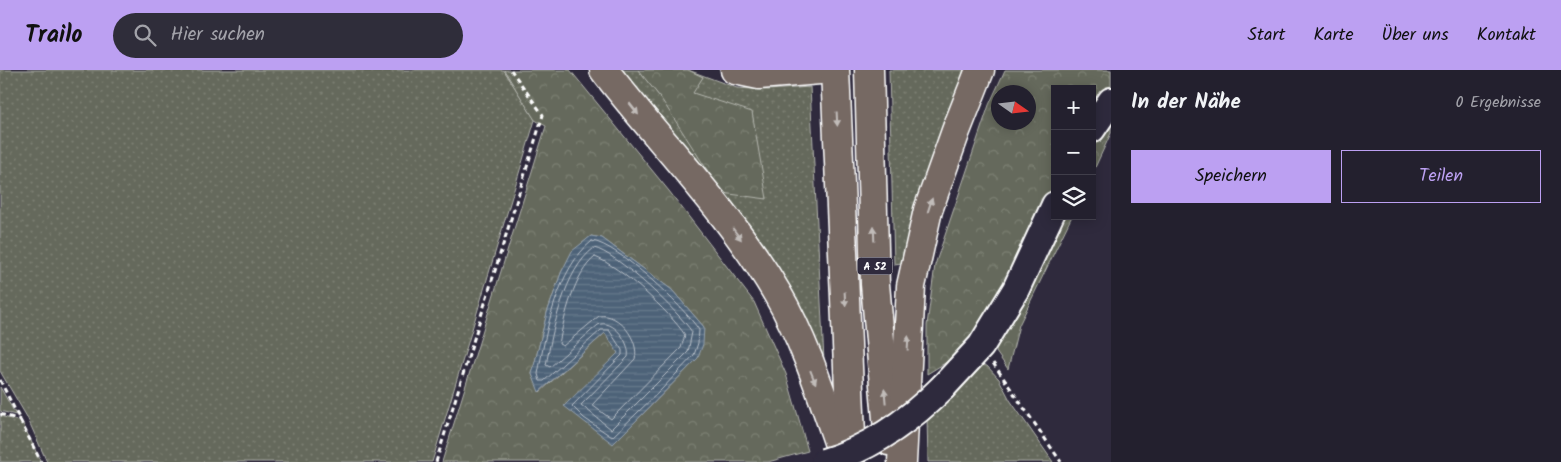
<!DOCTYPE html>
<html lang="de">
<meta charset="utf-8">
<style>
:root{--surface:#23202e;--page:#2f2d3a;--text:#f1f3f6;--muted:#a3a3aa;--line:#403e4a;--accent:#bca0f2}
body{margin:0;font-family:Kalam,sans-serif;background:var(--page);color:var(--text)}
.controls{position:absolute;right:15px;top:15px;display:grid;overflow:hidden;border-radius:0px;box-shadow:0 2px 12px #0003}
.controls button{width:45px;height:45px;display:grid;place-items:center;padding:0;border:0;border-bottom:1px solid var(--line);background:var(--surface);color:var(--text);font:25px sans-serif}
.compass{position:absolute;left:991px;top:15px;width:45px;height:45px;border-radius:50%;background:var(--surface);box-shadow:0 2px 12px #0003;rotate:104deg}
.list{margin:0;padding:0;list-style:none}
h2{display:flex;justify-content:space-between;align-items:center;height:65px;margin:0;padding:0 20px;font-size:21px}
h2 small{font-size:16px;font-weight:400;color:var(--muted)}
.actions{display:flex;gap:10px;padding:15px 20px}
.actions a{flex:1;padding:11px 0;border:1px solid var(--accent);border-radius:0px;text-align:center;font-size:18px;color:var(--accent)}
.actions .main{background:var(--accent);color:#111}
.icon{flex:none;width:28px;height:28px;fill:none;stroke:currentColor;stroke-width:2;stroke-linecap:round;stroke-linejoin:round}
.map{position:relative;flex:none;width:1111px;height:392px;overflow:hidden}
header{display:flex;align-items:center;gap:30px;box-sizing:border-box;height:70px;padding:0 25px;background:var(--accent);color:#111}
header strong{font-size:24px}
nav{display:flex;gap:28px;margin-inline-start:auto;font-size:18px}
.search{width:350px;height:45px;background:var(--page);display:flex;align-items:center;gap:12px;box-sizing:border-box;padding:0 18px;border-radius:28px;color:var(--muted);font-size:19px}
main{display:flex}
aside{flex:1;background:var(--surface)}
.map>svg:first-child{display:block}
</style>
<header>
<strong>Trailo</strong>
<div class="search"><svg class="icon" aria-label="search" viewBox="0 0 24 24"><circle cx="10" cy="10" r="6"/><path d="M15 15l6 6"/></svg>Hier suchen</div>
<nav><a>Start</a><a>Karte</a><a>Über uns</a><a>Kontakt</a></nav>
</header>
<main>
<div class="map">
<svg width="1111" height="392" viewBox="0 0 1111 392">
<defs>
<pattern id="grass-dots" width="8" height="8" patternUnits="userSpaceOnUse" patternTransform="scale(1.25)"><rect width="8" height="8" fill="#65695b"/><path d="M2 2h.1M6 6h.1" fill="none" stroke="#7c8074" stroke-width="1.8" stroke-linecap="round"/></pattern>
<pattern id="forest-crowns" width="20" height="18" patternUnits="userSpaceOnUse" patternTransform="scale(1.25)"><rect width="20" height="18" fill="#65695b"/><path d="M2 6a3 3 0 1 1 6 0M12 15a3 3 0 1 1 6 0" fill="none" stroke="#7c8074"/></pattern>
<pattern id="water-rules" width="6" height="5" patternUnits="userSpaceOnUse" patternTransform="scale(1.25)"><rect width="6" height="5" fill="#4d6278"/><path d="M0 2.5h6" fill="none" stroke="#687a8c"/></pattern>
</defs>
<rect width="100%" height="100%" fill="#2f2a3d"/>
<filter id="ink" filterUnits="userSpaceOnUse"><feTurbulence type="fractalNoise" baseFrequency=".02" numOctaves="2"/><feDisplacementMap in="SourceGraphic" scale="10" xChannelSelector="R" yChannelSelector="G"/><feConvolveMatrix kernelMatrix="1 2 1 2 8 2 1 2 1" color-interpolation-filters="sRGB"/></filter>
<g filter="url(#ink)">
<!-- grass -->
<g fill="url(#grass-dots)" stroke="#b2b4ad">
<polygon points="0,0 504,0 535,50 432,392 47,392 27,347 0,301"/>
<polygon points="619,0 638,0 660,27 766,129 752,43 692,23 703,7 688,0 737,18 768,20 810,17 824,291 797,231 766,182"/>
<polygon points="889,0 968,0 947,47 902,193 894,194"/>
<polygon points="980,295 987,296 999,309 1010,330 1053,392 928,392 927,347"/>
<polygon points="0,346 22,352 41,392 0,392"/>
</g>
<!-- forest -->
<g fill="url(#forest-crowns)" stroke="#b2b4ad" fill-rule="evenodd">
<path d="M 504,0 L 570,0 L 669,121 L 754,232 L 786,304 L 808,381 L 768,392 L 442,392 L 546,56 L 535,50 ZM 591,166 L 602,168 L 672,220 L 704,257 L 698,288 L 613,374 L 618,283 L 605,263 L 540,322 L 532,304 L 547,243 L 561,203 L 572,182 Z"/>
<polygon points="638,0 688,0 703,7 693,23 752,42 767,129 722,123 660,27"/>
<path d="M 1005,0 L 1111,0 L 1111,16 L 1092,42 L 1092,19 L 1055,19 L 1055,116 L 1019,191 L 983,252 L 950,290 L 927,304 L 927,255 L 935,195 L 989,35 ZM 998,22 L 1028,22 L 1028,52 L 998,52 Z"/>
<polygon points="1111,44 1111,63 1092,104 1092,74"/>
<polygon points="1059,146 1072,146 1019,255 1008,299 996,282 995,273"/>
</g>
<!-- green -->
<polygon fill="#65695b" stroke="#b2b4ad" points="0,317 16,345 0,341"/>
<!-- water -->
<polygon fill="url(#water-rules)" stroke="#94a1ae" points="591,166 602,168 672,220 704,257 703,274 698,288 613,374 564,336 618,283 605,263 539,322 532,304 547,243 561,203 572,181"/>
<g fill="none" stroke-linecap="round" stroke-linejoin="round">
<!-- shore -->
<g stroke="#b8c0c9" stroke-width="1">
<path d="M 592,171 C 618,174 684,237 699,260 L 698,273 L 694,285 L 661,320 L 612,367 L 584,348 L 572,336 L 622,285 L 622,280 L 609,260 L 601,260 L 544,311 L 540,311 L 538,304 C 546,261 557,199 592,171 Z"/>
<path d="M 594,178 C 616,182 679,242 692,262 L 688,282 L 611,359 L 581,335 L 628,287 C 631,273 613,248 598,255 L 550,297 L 546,295 C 553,260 564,200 594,178 Z"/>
<path d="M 595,187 C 620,196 670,242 685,265 L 681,278 L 611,349 L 592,335 L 635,289 C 640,271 619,242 599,246 L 563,276 L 559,274 C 564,248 574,203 595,187 Z"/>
</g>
<defs>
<g id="minor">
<polyline points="1092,59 1111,31"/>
<polyline points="943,317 981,276 1016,219 1055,135"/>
</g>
<g id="highway">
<path d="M 604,0 C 661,74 730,142 777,223 C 806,272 826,338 845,392"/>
<polyline points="735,0 759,5 820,0"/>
<polyline points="835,0 852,388"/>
<polyline points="869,0 875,214 889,371"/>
<polyline points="902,392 911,216 928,140 956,61 980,0"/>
</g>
</defs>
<!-- minor casing -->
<use href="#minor" stroke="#fff" stroke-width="30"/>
<!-- highway casing -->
<use href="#highway" stroke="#fff" stroke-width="31"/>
<!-- path -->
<g stroke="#fff" stroke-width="3" stroke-dasharray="5 4" stroke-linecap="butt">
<polyline points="993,293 1061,392"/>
<polyline points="0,310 41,392"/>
<polyline points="0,344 21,350"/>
<polyline points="436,392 543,45 511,0"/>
</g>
<!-- minor -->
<use href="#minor" stroke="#2f2a3d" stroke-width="26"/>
<!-- highway -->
<use href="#highway" stroke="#766964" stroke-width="28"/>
<defs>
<path id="minor-bridge" d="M 824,392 C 869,379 910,350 943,317"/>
</defs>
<!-- minor-bridge casing -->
<use href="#minor-bridge" stroke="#fff" stroke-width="30" stroke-linecap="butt"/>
<!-- minor-bridge -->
<use href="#minor-bridge" stroke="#2f2a3d" stroke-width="26"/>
</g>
<!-- one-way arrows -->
<defs><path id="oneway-solid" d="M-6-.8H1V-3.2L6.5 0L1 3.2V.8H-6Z" transform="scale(1.25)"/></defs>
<g fill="#c1bcb9">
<use href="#oneway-solid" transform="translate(634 39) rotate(52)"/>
<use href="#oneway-solid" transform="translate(837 49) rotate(87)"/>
<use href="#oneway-solid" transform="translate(930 135) rotate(-72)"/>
<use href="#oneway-solid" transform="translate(737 164) rotate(53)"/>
<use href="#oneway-solid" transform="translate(874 164) rotate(-92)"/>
<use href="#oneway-solid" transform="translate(845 229) rotate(87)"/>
<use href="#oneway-solid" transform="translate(908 273) rotate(-87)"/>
<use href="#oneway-solid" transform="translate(813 307) rotate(68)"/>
<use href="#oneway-solid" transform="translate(885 326) rotate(-95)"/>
</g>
</g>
<g text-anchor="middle" stroke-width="4.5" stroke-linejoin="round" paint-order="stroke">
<!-- shield labels -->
<rect fill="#2f2a3d" stroke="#c1bfc5" stroke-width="1" x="857.5" y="187.5" width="35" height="17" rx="4"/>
<g font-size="11" font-weight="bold" fill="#fff">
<text x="875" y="200">A 52</text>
</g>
</g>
</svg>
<div class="controls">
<button>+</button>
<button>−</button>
<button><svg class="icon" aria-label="layers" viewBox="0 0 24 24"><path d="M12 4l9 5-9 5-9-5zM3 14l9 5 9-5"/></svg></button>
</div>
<svg class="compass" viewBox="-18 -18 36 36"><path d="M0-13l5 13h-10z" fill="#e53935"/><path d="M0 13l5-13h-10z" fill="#a3a3aa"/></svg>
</div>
<aside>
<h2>In der Nähe<small>0 Ergebnisse</small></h2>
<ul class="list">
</ul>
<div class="actions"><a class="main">Speichern</a><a>Teilen</a></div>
</aside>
</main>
